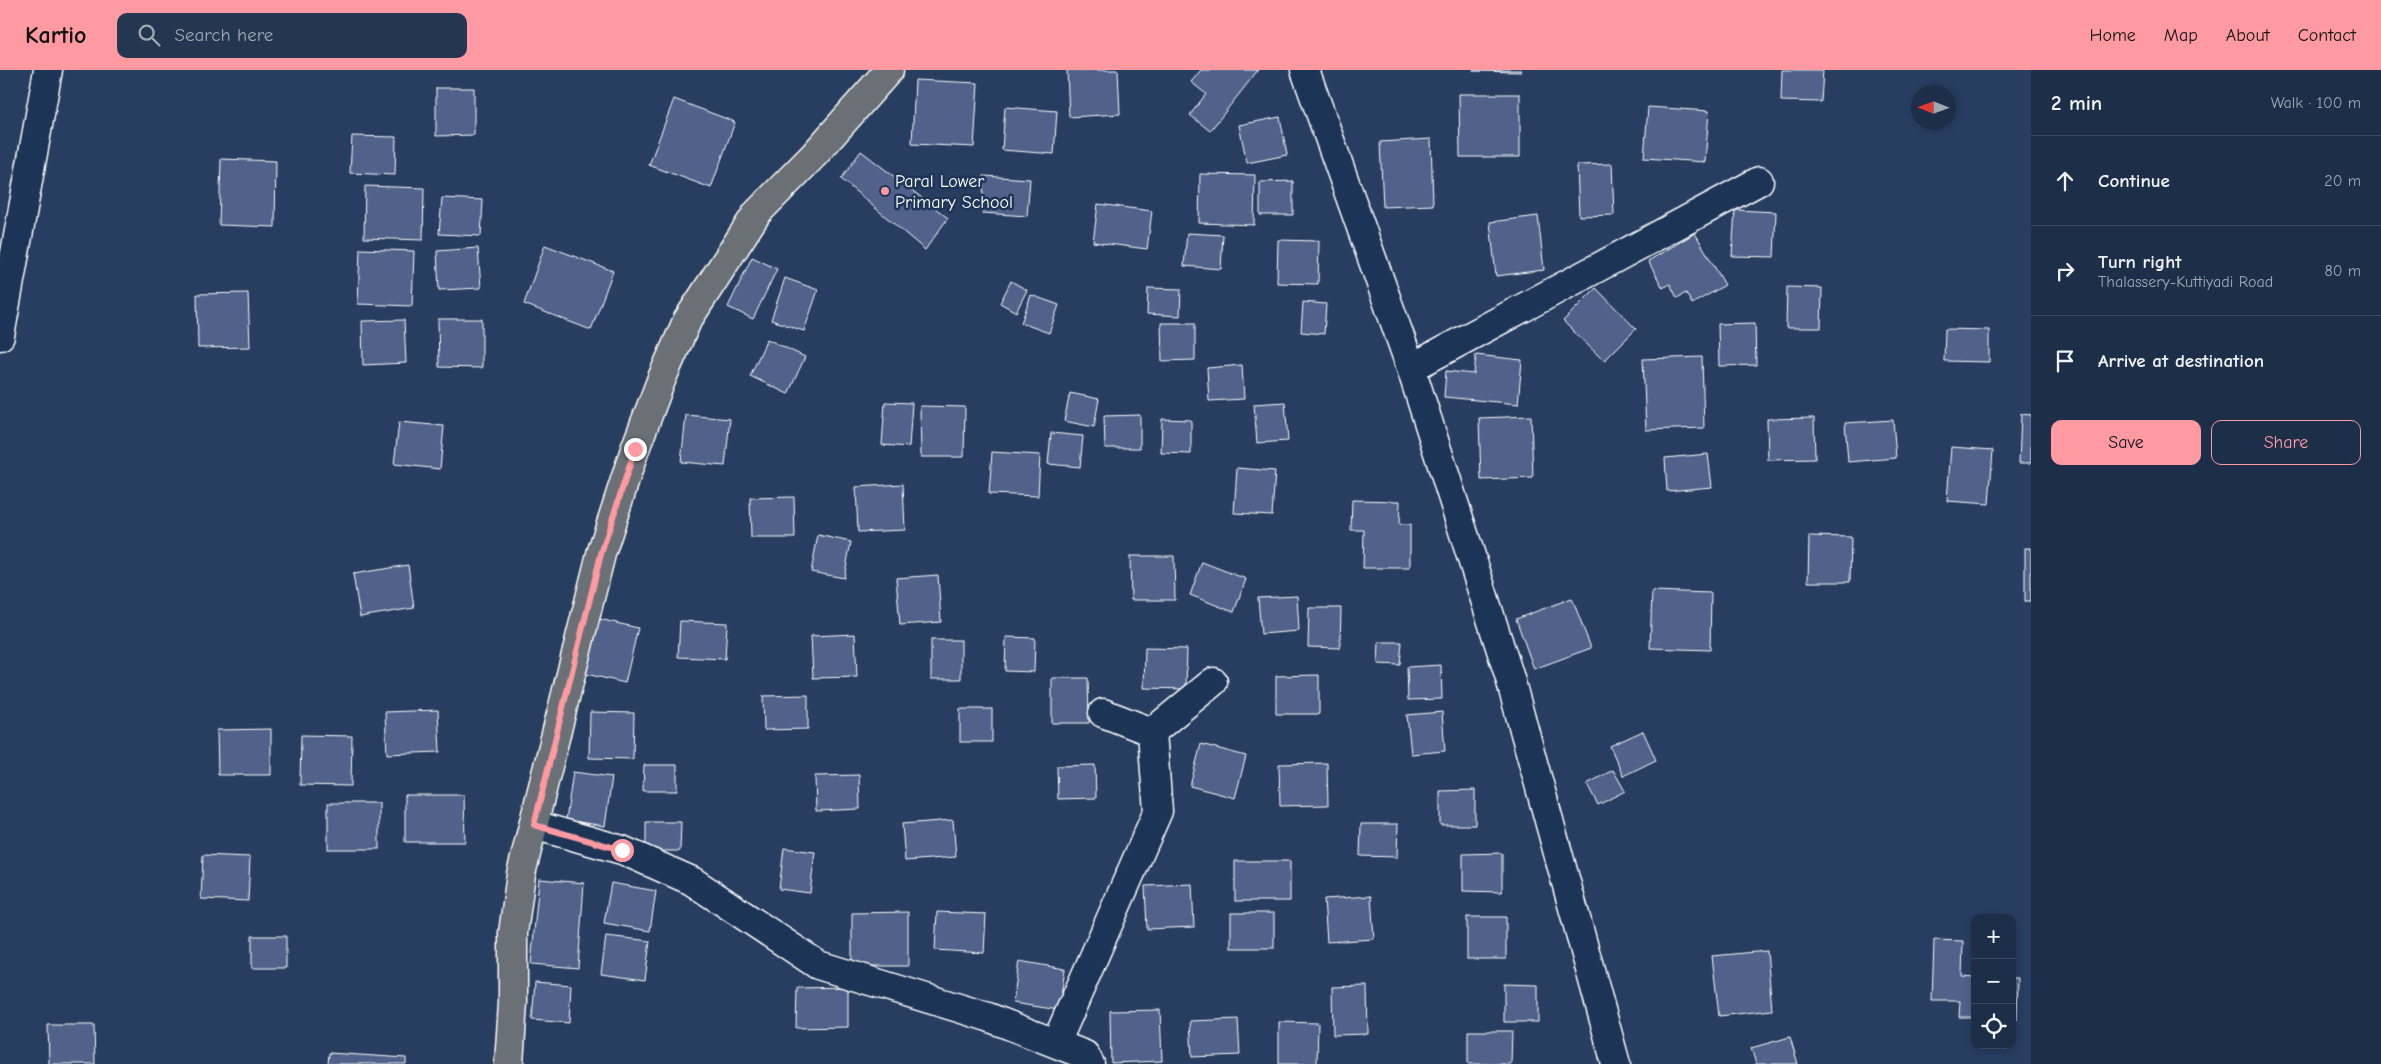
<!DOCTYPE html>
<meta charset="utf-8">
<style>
:root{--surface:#1d2e49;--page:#253650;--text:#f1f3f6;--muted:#a0a8b4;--line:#3b4a61;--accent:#ff9aa2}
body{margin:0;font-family:"Comic Neue",sans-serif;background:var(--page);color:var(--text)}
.controls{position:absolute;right:15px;bottom:15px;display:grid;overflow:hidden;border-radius:10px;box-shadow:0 2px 8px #0003}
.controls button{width:45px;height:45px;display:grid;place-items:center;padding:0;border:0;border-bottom:1px solid var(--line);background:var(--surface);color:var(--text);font:25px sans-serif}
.compass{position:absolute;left:1911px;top:15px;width:45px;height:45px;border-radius:50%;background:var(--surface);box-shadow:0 2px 8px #0003;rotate:271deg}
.stop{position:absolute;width:15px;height:15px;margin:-11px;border:4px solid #ff9aa2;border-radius:50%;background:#fff}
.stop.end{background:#ff9aa2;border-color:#fff;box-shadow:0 1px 5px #0008}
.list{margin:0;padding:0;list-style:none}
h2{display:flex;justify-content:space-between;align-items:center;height:65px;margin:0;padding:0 20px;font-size:21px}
h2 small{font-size:16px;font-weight:400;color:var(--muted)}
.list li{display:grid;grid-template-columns:32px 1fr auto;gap:15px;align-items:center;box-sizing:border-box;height:90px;padding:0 20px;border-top:1px solid var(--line)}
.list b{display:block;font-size:19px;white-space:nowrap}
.list p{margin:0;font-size:16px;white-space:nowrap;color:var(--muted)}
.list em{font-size:16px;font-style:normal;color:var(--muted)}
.actions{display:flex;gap:10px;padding:15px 20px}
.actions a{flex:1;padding:11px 0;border:1px solid var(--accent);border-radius:10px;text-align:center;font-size:18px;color:var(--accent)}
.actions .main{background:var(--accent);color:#111}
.icon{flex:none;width:28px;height:28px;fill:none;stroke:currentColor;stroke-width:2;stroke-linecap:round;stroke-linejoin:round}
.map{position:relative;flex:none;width:2031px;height:994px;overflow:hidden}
header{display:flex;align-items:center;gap:30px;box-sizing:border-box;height:70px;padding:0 25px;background:var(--accent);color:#111}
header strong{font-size:24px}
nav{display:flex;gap:28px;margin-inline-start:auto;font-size:18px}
.search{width:350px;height:45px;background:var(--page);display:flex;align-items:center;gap:12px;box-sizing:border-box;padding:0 18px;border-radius:10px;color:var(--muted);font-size:19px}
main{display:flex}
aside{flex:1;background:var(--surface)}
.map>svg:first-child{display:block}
</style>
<header>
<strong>Kartio</strong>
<div class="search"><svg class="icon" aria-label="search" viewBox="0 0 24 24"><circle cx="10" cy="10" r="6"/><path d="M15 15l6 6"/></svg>Search here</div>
<nav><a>Home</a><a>Map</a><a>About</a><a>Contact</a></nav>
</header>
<main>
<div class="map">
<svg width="2031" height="994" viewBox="0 0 2031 994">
<rect width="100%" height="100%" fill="#273e61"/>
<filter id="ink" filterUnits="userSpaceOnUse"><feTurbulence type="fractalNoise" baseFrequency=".02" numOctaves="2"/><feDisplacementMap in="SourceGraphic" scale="10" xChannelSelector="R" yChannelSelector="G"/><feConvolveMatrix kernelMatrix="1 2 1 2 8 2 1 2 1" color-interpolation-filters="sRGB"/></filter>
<g filter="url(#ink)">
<!-- building -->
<g fill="#51628a" stroke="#fff">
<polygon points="1067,0 1118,0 1120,44 1069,47"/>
<polygon points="1201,0 1258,0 1210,61 1190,45 1206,24 1191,12"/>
<polygon points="1473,0 1521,0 1521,2 1473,1"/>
<polygon points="1782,0 1823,0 1821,32 1781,31"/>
<polygon points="915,10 978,13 974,77 912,74"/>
<polygon points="436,18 474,18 474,65 436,66"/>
<polygon points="1459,24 1520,24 1520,87 1460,87"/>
<polygon points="674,29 735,52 711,118 649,95"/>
<polygon points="1005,37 1057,41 1054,84 1002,80"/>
<polygon points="1648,37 1709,41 1705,92 1644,88"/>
<polygon points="1280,47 1287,85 1247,93 1239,55"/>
<polygon points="352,66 396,67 395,105 350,103"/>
<polygon points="1431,69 1433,135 1383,137 1380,72"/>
<polygon points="861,81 948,148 925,180 841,109"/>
<polygon points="221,89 276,91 275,157 219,155"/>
<polygon points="1612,94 1614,145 1579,146 1577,95"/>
<polygon points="1200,104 1255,105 1254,155 1199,153"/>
<polygon points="984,106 1030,109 1027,146 982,143"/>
<polygon points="1293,111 1293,145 1260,145 1260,112"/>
<polygon points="365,116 424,118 423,170 364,168"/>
<polygon points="442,128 483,130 481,166 439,164"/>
<polygon points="1098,134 1152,141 1147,179 1093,172"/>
<polygon points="1735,140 1776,142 1774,187 1732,186"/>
<polygon points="1538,146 1544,200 1496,206 1490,152"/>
<polygon points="1187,163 1223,165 1221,199 1184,196"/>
<polygon points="1695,163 1725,215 1692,234 1686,223 1677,228 1670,214 1663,218 1648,191"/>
<polygon points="1278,170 1319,171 1318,214 1277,213"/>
<polygon points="545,175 613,201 591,260 524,234"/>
<polygon points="478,178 481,218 439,220 437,181"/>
<polygon points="360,179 414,181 412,236 358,234"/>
<polygon points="752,187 777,199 753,249 728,237"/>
<polygon points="785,208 818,220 804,261 771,250"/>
<polygon points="1011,211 1027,220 1016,242 1000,233"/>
<polygon points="1787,217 1822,218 1821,258 1786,258"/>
<polygon points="1148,218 1181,219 1180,246 1147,244"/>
<polygon points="1596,218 1636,259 1604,291 1563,251"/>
<polygon points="248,223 250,277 198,278 197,224"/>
<polygon points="1031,225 1059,235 1049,263 1021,253"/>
<polygon points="1303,232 1326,234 1324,264 1301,262"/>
<polygon points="438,249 482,249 482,298 439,297"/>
<polygon points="404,250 406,293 363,295 362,251"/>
<polygon points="1161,253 1195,253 1195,290 1162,291"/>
<polygon points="1755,253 1756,295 1719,296 1718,254"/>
<polygon points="1945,259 1989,260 1989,292 1944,291"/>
<polygon points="767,269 805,287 788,324 750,306"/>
<polygon points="1476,285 1522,290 1518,334 1444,327 1446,301 1474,304"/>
<polygon points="1702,287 1704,358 1646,360 1643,289"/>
<polygon points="1242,295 1244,329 1209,331 1207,298"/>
<polygon points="1070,323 1099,329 1094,357 1064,351"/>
<polygon points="885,332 912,333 909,377 882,375"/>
<polygon points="1285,332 1288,371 1257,373 1254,334"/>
<polygon points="920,336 965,337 964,387 921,387"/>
<polygon points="2021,344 2031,345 2031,393 2019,393"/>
<polygon points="686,345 730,349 725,396 681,392"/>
<polygon points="1140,345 1140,378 1105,378 1104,346"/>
<polygon points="1531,346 1533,408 1481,410 1479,348"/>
<polygon points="1814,348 1815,389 1768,390 1767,349"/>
<polygon points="1162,349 1191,350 1191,384 1161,383"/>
<polygon points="1893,350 1896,388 1848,392 1845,353"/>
<polygon points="399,352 444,356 440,399 394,394"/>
<polygon points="1051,363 1083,366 1080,397 1048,394"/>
<polygon points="1951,377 1993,380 1989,434 1947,431"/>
<polygon points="992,382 1040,385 1038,426 989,424"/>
<polygon points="1708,384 1712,417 1667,421 1665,388"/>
<polygon points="1237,398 1275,401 1272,445 1234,443"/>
<polygon points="903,414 905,460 858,462 856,417"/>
<polygon points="794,427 795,468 751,468 750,428"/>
<polygon points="1352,430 1400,431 1399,455 1410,455 1410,498 1363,498 1364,460 1351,460"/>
<polygon points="818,465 851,472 844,508 811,502"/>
<polygon points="1809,466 1851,467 1850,512 1808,512"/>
<rect x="2025" y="478" width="6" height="53"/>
<polygon points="1130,486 1174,486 1175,530 1131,530"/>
<polygon points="1202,492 1246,509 1234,542 1190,525"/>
<polygon points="408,495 414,538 360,547 353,504"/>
<polygon points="938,505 941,552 900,555 896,508"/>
<polygon points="1652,521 1711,523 1710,580 1650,578"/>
<polygon points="1297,526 1299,561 1261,564 1258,528"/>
<polygon points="1572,528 1591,578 1534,599 1516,549"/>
<polygon points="1309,538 1341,538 1340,578 1308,577"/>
<polygon points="595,548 638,558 625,613 582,603"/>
<polygon points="680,551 727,553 725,589 678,587"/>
<polygon points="855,564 857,607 813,608 811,566"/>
<polygon points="1006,567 1035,568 1034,602 1005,601"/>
<rect x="931" y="570" width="30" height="39"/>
<polygon points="1379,572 1402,572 1400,595 1378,594"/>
<polygon points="1145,578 1187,579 1186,619 1144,618"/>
<polygon points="1441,595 1442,629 1408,630 1407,597"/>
<polygon points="1319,605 1319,644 1276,644 1276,606"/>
<polygon points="1052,608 1088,608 1089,653 1052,653"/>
<polygon points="808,625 808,659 764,660 763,626"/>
<rect x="960" y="639" width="32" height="33"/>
<polygon points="438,640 440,682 387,684 385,642"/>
<polygon points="590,642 634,643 633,689 589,688"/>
<polygon points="1442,642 1445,681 1411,684 1407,645"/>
<polygon points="271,659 271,705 218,705 217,660"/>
<polygon points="1643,661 1656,690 1623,706 1610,676"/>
<polygon points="301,665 352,666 351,716 300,715"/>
<polygon points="1201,674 1246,686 1235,728 1190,716"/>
<polygon points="1327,693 1328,735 1280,736 1279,694"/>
<polygon points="644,695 677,695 677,721 643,721"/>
<polygon points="1095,695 1096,728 1058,729 1057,696"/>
<polygon points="1613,700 1625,721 1598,735 1587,714"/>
<polygon points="573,702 612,707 605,756 566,750"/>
<polygon points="859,705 860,739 816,741 815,706"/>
<polygon points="1475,720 1475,755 1440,755 1440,721"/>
<polygon points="405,725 464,725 465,772 405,772"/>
<rect x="328" y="733" width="51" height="46"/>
<polygon points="953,750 956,787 905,791 902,754"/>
<polygon points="646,752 681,752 680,781 646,781"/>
<polygon points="1361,754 1398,754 1397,787 1360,786"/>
<polygon points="784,778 815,782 810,823 779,819"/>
<polygon points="1502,783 1502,822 1463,821 1463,784"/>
<polygon points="203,785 250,787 248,831 201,829"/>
<rect x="1235" y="791" width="55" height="40"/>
<polygon points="539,809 584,813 578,898 531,894"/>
<polygon points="611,813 656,821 650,861 604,853"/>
<polygon points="1192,814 1194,857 1147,859 1145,816"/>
<polygon points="1371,826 1374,869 1327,872 1324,829"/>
<polygon points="908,842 908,896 852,896 852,843"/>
<polygon points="937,842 986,844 984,883 935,880"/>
<rect x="1231" y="843" width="43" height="35"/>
<rect x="1467" y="847" width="39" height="42"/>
<rect x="252" y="866" width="34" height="32"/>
<polygon points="606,866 650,871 645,910 601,904"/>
<polygon points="1934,870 1963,871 1962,906 1975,907 1975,947 1959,947 1960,931 1932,931"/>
<polygon points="1767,881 1772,940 1719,946 1712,886"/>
<polygon points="1019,891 1065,899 1059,940 1013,933"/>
<polygon points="2012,908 2018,908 2017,949 2012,949"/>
<polygon points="535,912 571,915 569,953 532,950"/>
<polygon points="1504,914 1538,915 1538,952 1504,952"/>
<polygon points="1367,916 1368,964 1333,965 1332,917"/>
<polygon points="848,917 848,957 796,958 797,918"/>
<polygon points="1160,940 1162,991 1111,993 1110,941"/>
<polygon points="1238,949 1240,985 1192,987 1190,951"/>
<polygon points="1279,952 1318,953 1317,994 1279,994"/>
<polygon points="48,955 94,955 95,994 49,994"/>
<polygon points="1468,961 1512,961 1511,994 1468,994"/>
<polygon points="1790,967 1798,994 1756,994 1751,978"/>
<polygon points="329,983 406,988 406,994 328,994"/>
</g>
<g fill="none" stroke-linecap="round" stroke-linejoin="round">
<defs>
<g id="minor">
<polyline points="1411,298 1759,111"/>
<polyline points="1103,643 1152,662"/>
<polyline points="534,755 622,780 692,811 818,895 988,947 1085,985 1090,994"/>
<polyline points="1056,973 1158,741 1152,662 1213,612"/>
</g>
<polyline id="tertiary" points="0,266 48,0"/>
<polyline id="secondary" points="1305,0 1411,298 1509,605 1616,994"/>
<polyline id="primary" points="509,994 513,933 513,863 521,804 601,484 635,379 662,308 687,251 757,143 814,85 889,0"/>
</defs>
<!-- minor casing -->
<use href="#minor" stroke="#fff" stroke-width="31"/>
<!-- tertiary casing -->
<use href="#tertiary" stroke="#fff" stroke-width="31"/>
<!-- secondary casing -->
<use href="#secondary" stroke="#fff" stroke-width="31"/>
<!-- primary casing -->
<use href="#primary" stroke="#fff" stroke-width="31"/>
<!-- minor -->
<use href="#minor" stroke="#1d3557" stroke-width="28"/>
<!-- tertiary -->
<use href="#tertiary" stroke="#1d3557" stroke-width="28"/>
<!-- secondary -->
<use href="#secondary" stroke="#1d3557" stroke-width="28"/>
<!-- primary -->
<use href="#primary" stroke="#6a7074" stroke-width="28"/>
</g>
</g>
<g fill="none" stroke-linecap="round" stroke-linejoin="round" filter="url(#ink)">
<!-- route -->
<polyline stroke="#ff9aa2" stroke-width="6" points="622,780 534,755 601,484 635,379"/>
</g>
<!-- markers -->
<circle fill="#ff9aa2" stroke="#1d3557" stroke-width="2" cx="885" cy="121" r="5"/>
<g text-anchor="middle" stroke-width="5" stroke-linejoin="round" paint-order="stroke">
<!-- poi labels -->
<g font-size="18" fill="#fff" stroke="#1d3557" text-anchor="start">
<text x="895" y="117">Paral Lower<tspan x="895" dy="21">Primary School</tspan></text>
</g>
</g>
</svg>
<div class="controls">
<button>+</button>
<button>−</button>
<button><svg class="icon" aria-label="locate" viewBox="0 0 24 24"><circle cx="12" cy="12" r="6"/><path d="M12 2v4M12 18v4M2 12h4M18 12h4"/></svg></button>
</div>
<svg class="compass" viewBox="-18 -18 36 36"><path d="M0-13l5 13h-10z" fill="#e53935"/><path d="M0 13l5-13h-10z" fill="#a0a8b4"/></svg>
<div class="stop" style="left:622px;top:780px"></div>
<div class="stop end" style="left:635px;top:379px"></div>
</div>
<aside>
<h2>2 min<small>Walk · 100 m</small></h2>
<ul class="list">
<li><svg class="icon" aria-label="ahead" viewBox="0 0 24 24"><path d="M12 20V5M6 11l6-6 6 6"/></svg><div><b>Continue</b></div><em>20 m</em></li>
<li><svg class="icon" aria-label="right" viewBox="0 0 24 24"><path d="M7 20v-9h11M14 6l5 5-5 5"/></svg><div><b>Turn right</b><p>Thalassery-Kuttiyadi Road</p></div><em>80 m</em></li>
<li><svg class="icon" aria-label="arrive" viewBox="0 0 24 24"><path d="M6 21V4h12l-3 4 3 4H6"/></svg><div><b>Arrive at destination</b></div></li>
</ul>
<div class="actions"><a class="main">Save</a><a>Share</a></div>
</aside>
</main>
